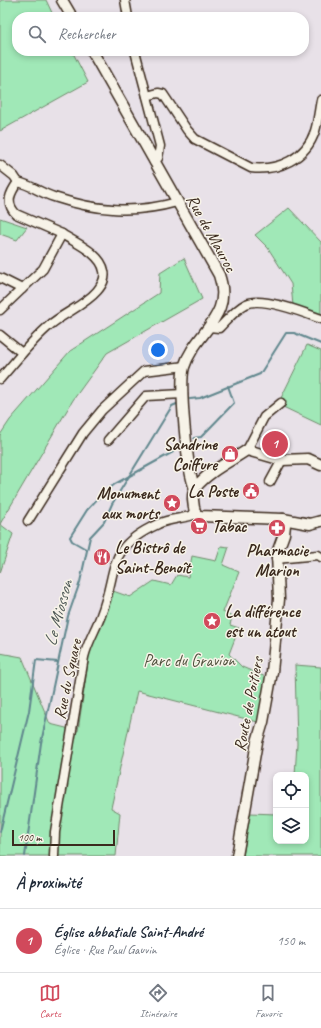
<!DOCTYPE html>
<html lang="fr">
<meta charset="utf-8">
<style>
:root{--surface:#fff;--page:#f6f6f7;--text:#1f2937;--muted:#747a83;--line:#e0e1e3;--accent:#d1495b}
body{margin:0;font-family:Caveat,sans-serif;background:var(--page);color:var(--text)}
.controls{position:absolute;right:12px;bottom:12px;display:grid;overflow:hidden;border-radius:8px;box-shadow:0 2px 6px #0003}
.controls button{width:36px;height:36px;display:grid;place-items:center;padding:0;border:0;border-bottom:1px solid var(--line);background:var(--surface);color:var(--text);font:20px sans-serif}
.scale{position:absolute;left:12px;bottom:10px;width:103px;box-sizing:border-box;padding-left:4px;border:2px solid #3b2a1e;border-top:0;font-size:11px;line-height:14px;white-space:nowrap;color:#3b2a1e;-webkit-text-stroke:3px #f7f3e8;paint-order:stroke}
.you{position:absolute;left:158px;top:350px;width:14px;height:14px;margin:-10px;border:3px solid #fff;border-radius:50%;background:#1a73e8;box-shadow:0 0 0 6px #1a73e833}
.badge{display:grid;place-items:center;width:26px;height:26px;border-radius:50%;background:var(--accent);color:#fff;font-size:13px;font-weight:700}
.pin{position:absolute;translate:-50% -50%;border:2px solid #fff;box-shadow:0 1px 4px #0006}
.list{margin:0;padding:0;list-style:none}
h2{display:flex;justify-content:space-between;align-items:center;height:52px;margin:0;padding:0 16px;font-size:17px}
h2 small{font-size:13px;font-weight:400;color:var(--muted)}
.list li{display:grid;grid-template-columns:26px 1fr auto;gap:12px;align-items:center;box-sizing:border-box;height:64px;padding:0 16px;border-top:1px solid var(--line)}
.list b{display:block;font-size:15px;white-space:nowrap}
.list p{margin:0;font-size:13px;white-space:nowrap;color:var(--muted)}
.list em{font-size:13px;font-style:normal;color:var(--muted)}
.icon{flex:none;width:22px;height:22px;fill:none;stroke:currentColor;stroke-width:2;stroke-linecap:round;stroke-linejoin:round}
.map{position:relative;flex:none;width:321px;height:856px;overflow:hidden}
.search{position:absolute;background:var(--surface);box-shadow:0 2px 6px #0003;left:12px;right:12px;top:12px;height:44px;display:flex;align-items:center;gap:10px;box-sizing:border-box;padding:0 14px;border-radius:16px;color:var(--muted);font-size:15px}
.sheet{height:116px;background:var(--surface)}
nav{display:flex;justify-content:space-around;align-items:center;box-sizing:border-box;height:56px;border-top:1px solid var(--line);background:var(--surface);font-size:11px;color:var(--muted)}
nav a{display:grid;justify-items:center;gap:2px}
nav .on{color:var(--accent)}
.map>svg:first-child{display:block}
</style>
<div class="map">
<svg width="321" height="856" viewBox="0 0 321 856">
<rect width="100%" height="100%" fill="#e8e1e8"/>
<filter id="ink" filterUnits="userSpaceOnUse"><feTurbulence type="fractalNoise" baseFrequency=".025" numOctaves="2"/><feDisplacementMap in="SourceGraphic" scale="8" xChannelSelector="R" yChannelSelector="G"/><feConvolveMatrix kernelMatrix="1 2 1 2 8 2 1 2 1" color-interpolation-filters="sRGB"/></filter>
<g filter="url(#ink)">
<!-- green -->
<g fill="#a0e8b7" stroke="#6e896a">
<polygon points="2,0 46,0 54,17 17,17 17,51 72,51 88,82 0,131 0,1"/>
<polygon points="289,208 321,242 321,315 293,306 291,284 268,248 255,235"/>
<polygon points="0,218 27,227 17,240 0,234"/>
<polygon points="184,258 202,299 107,353 73,400 0,524 13,534 0,573 0,435 10,420 70,351 159,293 160,273"/>
<polygon points="307,345 321,351 321,425 281,406 280,400"/>
<polygon points="221,546 229,547 223,565 239,572 223,612 232,617 230,625 239,628 229,654 242,667 266,677 258,722 137,691 111,808 120,813 116,856 0,856 0,653 22,657 50,724 78,731 90,649 105,619 113,591 130,597 154,581 171,585 177,575 188,577 192,556 216,561"/>
<polygon points="295,665 321,667 321,856 243,856 250,813 276,814 276,841 306,841 306,775 295,775 297,744"/>
</g>
<g fill="none" stroke-linecap="round" stroke-linejoin="round">
<!-- stream -->
<g stroke="#60878d" stroke-width="2">
<polyline points="190,399 200,398 260,374 286,333 294,333 321,344"/>
<polyline points="194,438 201,437 234,403 228,386"/>
<polyline points="86,549 72,541 70,537 87,510 101,495 115,484 173,452 182,441"/>
<polyline points="0,832 29,711 36,660 58,662"/>
<polyline points="25,856 41,743 68,616 80,582 90,537 104,522 112,504 172,406 179,403"/>
</g>
<defs>
<g id="minor">
<polyline points="125,0 128,17"/>
<polyline points="135,51 160,146 158,158 154,162"/>
<path d="M 147,96 L 158,93 L 163,94 L 187,130 L 195,139 L 251,168 C 278,171 306,159 315,131 C 318,121 319,110 321,100"/>
<path d="M 0,165 L 14,176 L 18,182 C 31,185 41,193 54,197 C 96,211 135,214 177,202"/>
<polyline points="0,278 22,289"/>
<path d="M 0,310 L 43,269 L 62,234 L 16,214 C 5,203 10,193 18,182"/>
<path d="M 209,327 L 219,328 C 227,320 236,309 246,304 C 262,296 305,313 321,319"/>
<polyline points="0,335 22,353"/>
<path d="M 0,379 C 16,361 31,341 50,325 C 64,313 85,305 97,291 C 102,285 106,279 104,271 C 101,253 75,243 62,234"/>
<polyline points="108,440 146,396 183,394"/>
<polyline points="247,450 264,417 281,403"/>
<polyline points="270,482 282,460"/>
<polyline points="28,521 83,433 102,410 144,371 185,366"/>
<polyline points="276,559 318,555 321,557"/>
<path d="M 54,856 L 55,832 L 84,657 C 88,641 96,629 101,615 C 119,569 104,549 158,524 C 170,518 184,519 196,514"/>
</g>
<g id="tertiary">
<polyline points="62,0 72,17"/>
<path d="M 92,51 L 219,275 C 234,317 195,332 184,367 C 179,384 187,473 195,488"/>
<path d="M 321,465 L 308,459 L 282,460 L 247,450 C 231,461 209,471 196,487 C 191,493 193,507 196,514 L 200,516 L 283,519 L 310,524 L 321,521"/>
<polyline points="237,856 257,742 263,722 272,672 279,599 277,553 284,534 285,525 283,519"/>
</g>
</defs>
<!-- minor casing -->
<use href="#minor" stroke="#3b2a1e" stroke-width="11"/>
<!-- tertiary casing -->
<use href="#tertiary" stroke="#3b2a1e" stroke-width="13"/>
<!-- minor -->
<use href="#minor" stroke="#f7f3e8" stroke-width="8"/>
<!-- tertiary -->
<use href="#tertiary" stroke="#f7f3e8" stroke-width="10"/>
</g>
</g>
<!-- icons -->
<defs>
<symbol id="shop-disc" viewBox="-11 -11 22 22"><circle r="9.5" fill="#d1495b" stroke="#f7f3e8"/><path d="M-5-2.5h2.3a2.7 3.5 0 0 1 5.4 0H5L5.5 6h-11ZM-1.5-2.5h3a1.5 2.3 0 0 0-3 0Z" fill="#fff"/></symbol>
<symbol id="civic-disc" viewBox="-11 -11 22 22"><circle r="9.5" fill="#d1495b" stroke="#f7f3e8"/><path d="M-.6-6.5H3V-4.5H.6V-3L4-1V1h2V6H-6V1h2V-1L-.6-3ZM-1.2 2.5V6h2.4V2.5Z" fill="#fff"/></symbol>
<symbol id="sight-disc" viewBox="-11 -11 22 22"><circle r="9.5" fill="#d1495b" stroke="#f7f3e8"/><path d="M0-6L1.8-2.2L6-1.7L2.9 1.2L3.7 5.4L0 3.3L-3.7 5.4L-2.9 1.2L-6-1.7L-1.8-2.2Z" fill="#fff"/></symbol>
<symbol id="supermarket-disc" viewBox="-11 -11 22 22"><circle r="9.5" fill="#d1495b" stroke="#f7f3e8"/><path d="M-6-5.5h2.5l.6 2H6L4.5 2H-2.5L-4.4-4H-6ZM-1.5 3.2a1.3 1.3 0 1 0 .1 0ZM3 3.2a1.3 1.3 0 1 0 .1 0Z" fill="#fff"/></symbol>
<symbol id="pharmacy-disc" viewBox="-11 -11 22 22"><circle r="9.5" fill="#d1495b" stroke="#f7f3e8"/><path d="M-2-6h4v4h4v4h-4v4h-4v-4h-4v-4h4Z" fill="#fff"/></symbol>
<symbol id="restaurant-disc" viewBox="-11 -11 22 22"><circle r="9.5" fill="#d1495b" stroke="#f7f3e8"/><path d="M-5-6h1v4h1v-4h1v4h1v-4h1v5L-1.5 .5V6h-2V.5L-5-1ZM5-6V6H3V1.5H1.5Q1.5-4 5-6Z" fill="#fff"/></symbol>
</defs>
<g fill-rule="evenodd">
<use href="#shop-disc" x="220" y="444" width="20" height="20"/>
<use href="#civic-disc" x="241" y="481" width="20" height="20"/>
<use href="#sight-disc" x="162" y="493" width="20" height="20"/>
<use href="#supermarket-disc" x="189" y="516" width="20" height="20"/>
<use href="#pharmacy-disc" x="267" y="518" width="20" height="20"/>
<use href="#restaurant-disc" x="92" y="547" width="20" height="20"/>
<use href="#sight-disc" x="202" y="611" width="20" height="20"/>
</g>
<g text-anchor="middle" stroke-width="3" stroke-linejoin="round" paint-order="stroke">
<!-- street labels -->
<g font-size="17" fill="#3b2a1e" stroke="#f7f3e8">
<text transform="translate(212 233) rotate(61)" y="6">Rue de Mauroc</text>
<text transform="translate(67 679) rotate(-78)" y="6">Rue du Square</text>
<text transform="translate(248 704) rotate(-79)" y="6">Route de Poitiers</text>
</g>
<!-- poi labels -->
<g font-size="17" font-weight="bold" fill="#3b2a1e" stroke="#f7f3e8" text-anchor="end">
<text x="217" y="450">Sandrine<tspan x="217" dy="20">Coiffure</tspan></text>
<text x="238" y="497">La Poste</text>
<text x="159" y="499">Monument<tspan x="159" dy="20">aux morts</tspan></text>
<text x="212" y="532" text-anchor="start">Tabac</text>
<text x="115" y="553" text-anchor="start">Le Bistrô de<tspan x="115" dy="20">Saint-Benoît</tspan></text>
<text x="277" y="556" text-anchor="middle">Pharmacie<tspan x="277" dy="20">Marion</tspan></text>
<text x="225" y="617" text-anchor="start">La différence<tspan x="225" dy="20">est un atout</tspan></text>
</g>
<!-- park labels -->
<g font-size="17" fill="#4f503d" stroke="#f7f3e8">
<text x="189" y="666">Parc du Gravion</text>
</g>
<!-- water labels -->
<g font-size="18" font-style="italic" fill="#4e5856" stroke="#f7f3e8">
<text transform="translate(58 613) rotate(-75)" y="6">Le Miosson</text>
</g>
</g>
</svg>
<div class="controls">
<button><svg class="icon" aria-label="locate" viewBox="0 0 24 24"><circle cx="12" cy="12" r="6"/><path d="M12 2v4M12 18v4M2 12h4M18 12h4"/></svg></button>
<button><svg class="icon" aria-label="layers" viewBox="0 0 24 24"><path d="M12 4l9 5-9 5-9-5zM3 14l9 5 9-5"/></svg></button>
</div>
<div class="scale">100 m</div>
<div class="you"></div>
<div class="pin badge" style="left:275px;top:444px">1</div>
<div class="search"><svg class="icon" aria-label="search" viewBox="0 0 24 24"><circle cx="10" cy="10" r="6"/><path d="M15 15l6 6"/></svg>Rechercher</div>
</div>
<section class="sheet">
<h2>À proximité<small></small></h2>
<ul class="list">
<li><span class="badge">1</span><div><b>Église abbatiale Saint-André</b><p>Église · Rue Paul Gauvin</p></div><em>150 m</em></li>
</ul>
</section>
<nav>
<a class="on"><svg class="icon" aria-label="map" viewBox="0 0 24 24"><path d="M3 6l6-2 6 2 6-2v14l-6 2-6-2-6 2zM9 4v14M15 6v14"/></svg>Carte</a>
<a><svg class="icon" aria-label="directions" viewBox="0 0 24 24"><path d="M12 3l9 9-9 9-9-9zM9 14v-3h6M13 9l2 2-2 2"/></svg>Itinéraire</a>
<a><svg class="icon" aria-label="saved" viewBox="0 0 24 24"><path d="M7 4h10v16l-5-4-5 4z"/></svg>Favoris</a>
</nav>
